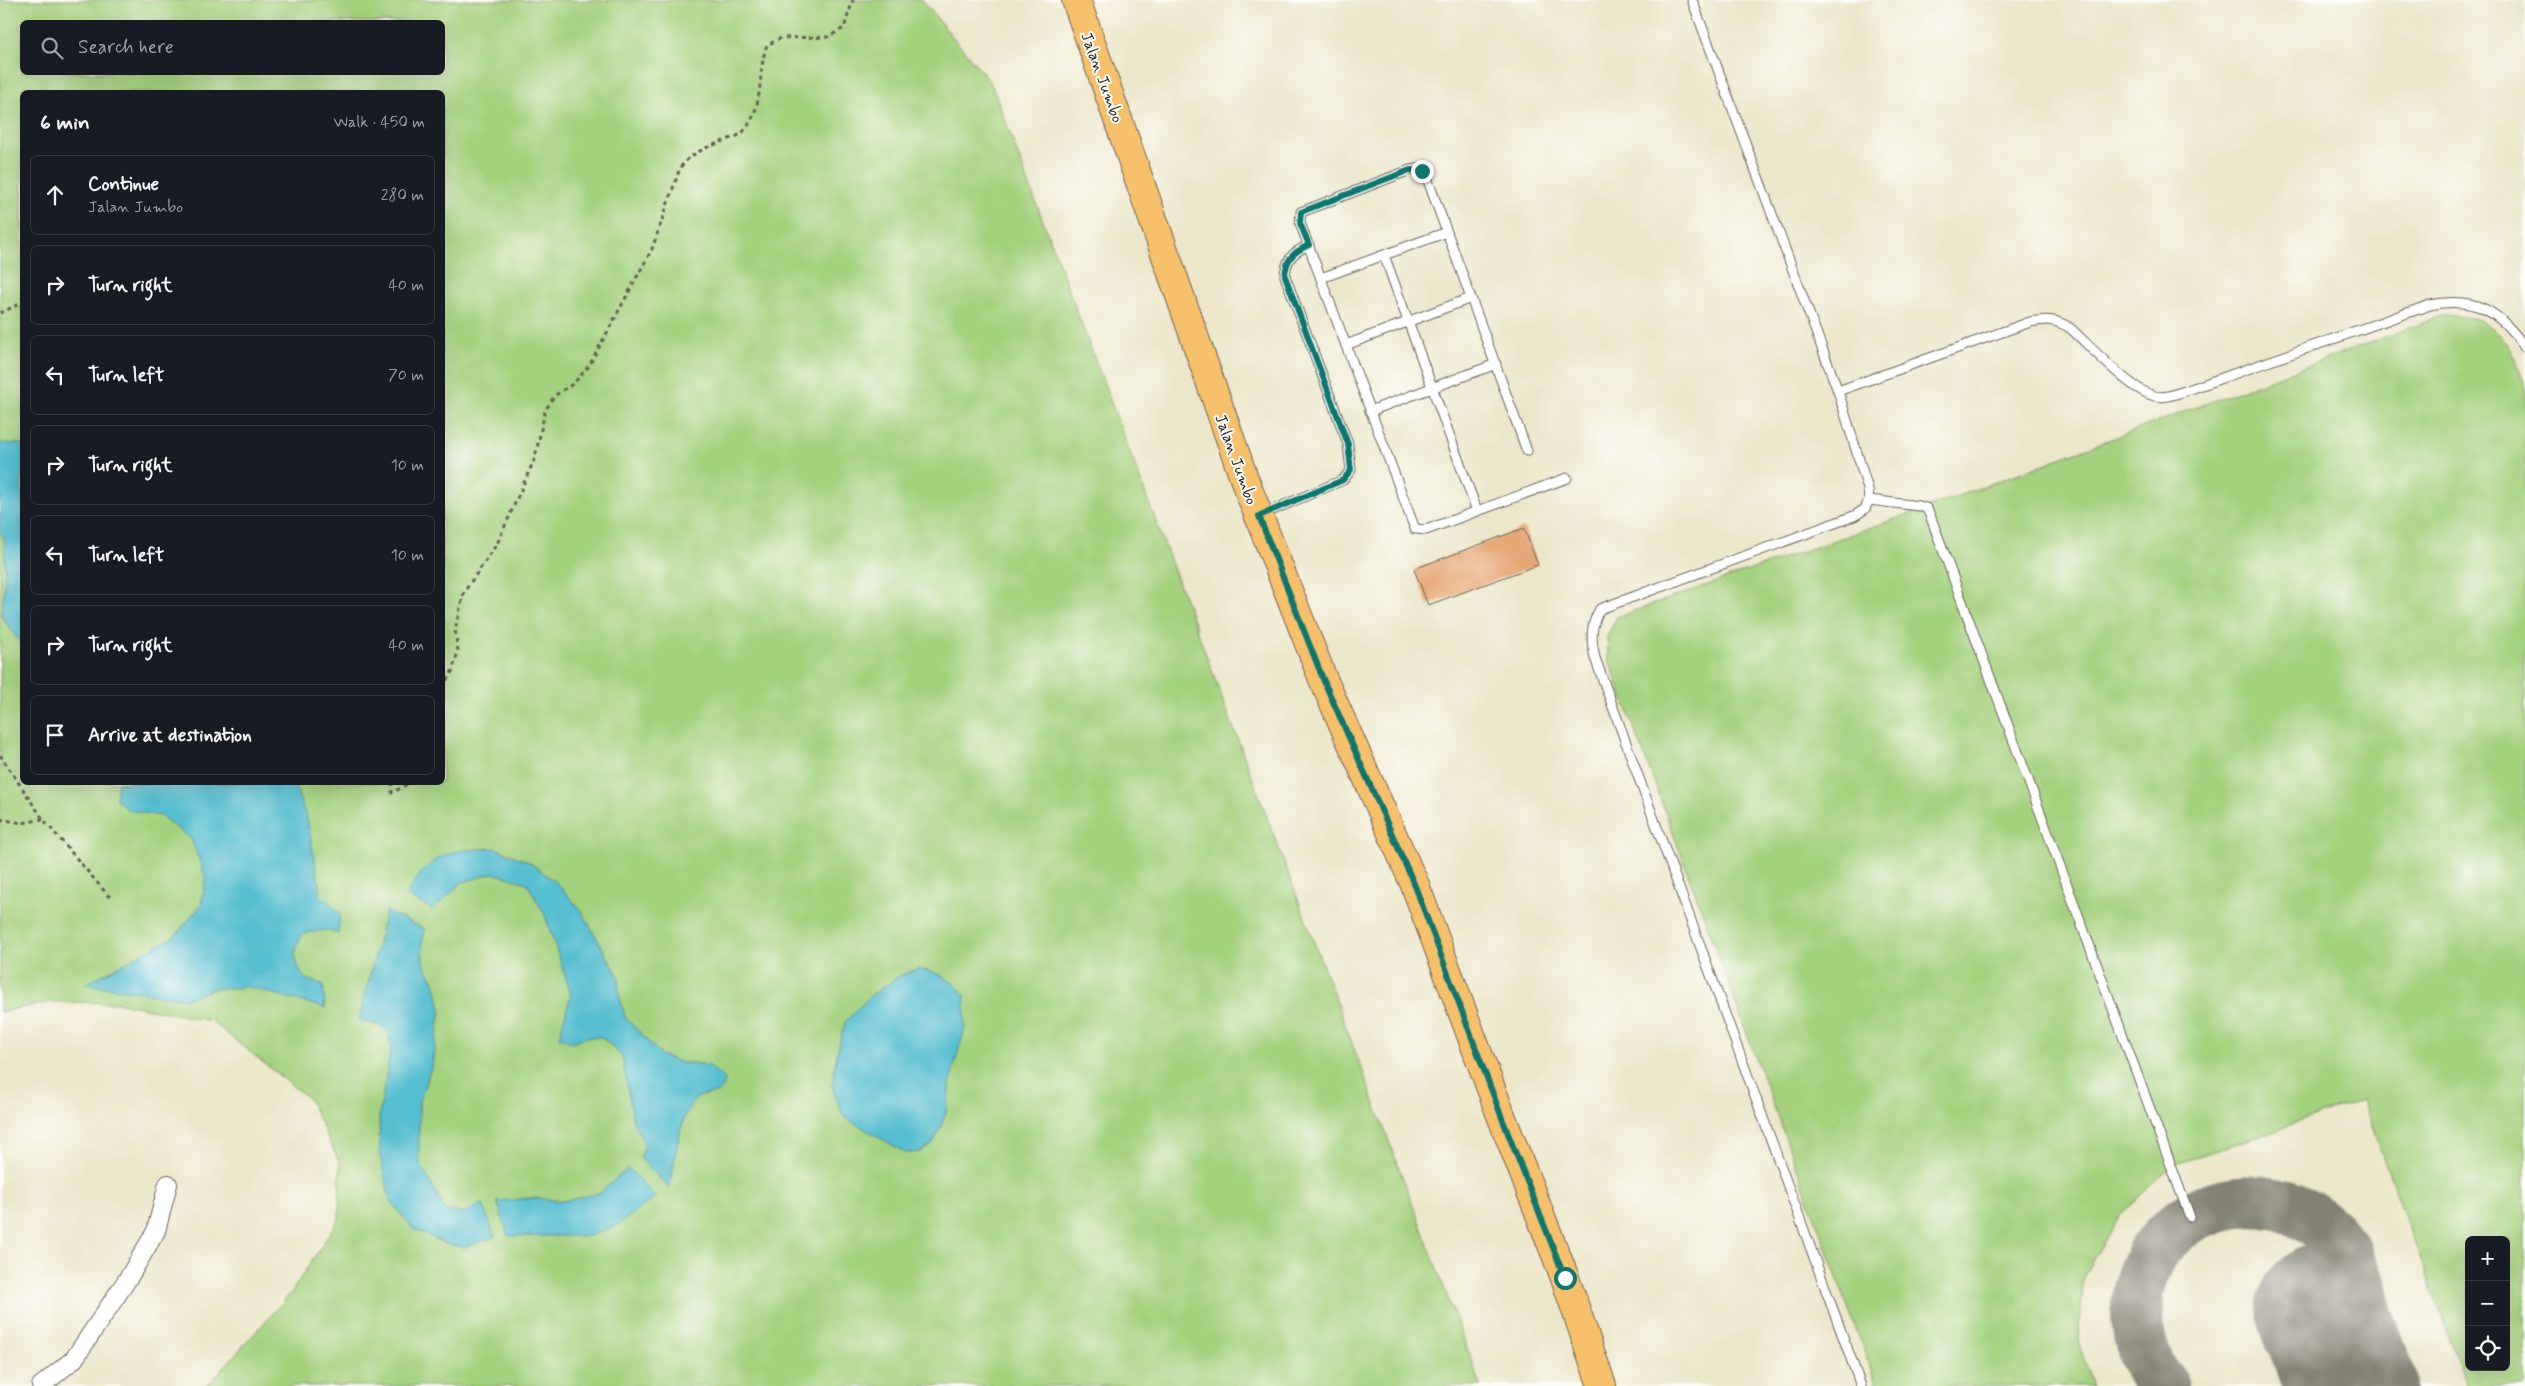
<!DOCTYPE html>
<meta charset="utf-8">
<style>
:root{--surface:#171b24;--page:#20242c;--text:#f1f3f6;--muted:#9ea1a6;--line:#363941}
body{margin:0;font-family:Mynerve,sans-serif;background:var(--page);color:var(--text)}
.controls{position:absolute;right:15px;bottom:15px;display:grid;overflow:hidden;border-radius:8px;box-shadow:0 5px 20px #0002}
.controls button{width:45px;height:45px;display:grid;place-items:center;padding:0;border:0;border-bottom:1px solid var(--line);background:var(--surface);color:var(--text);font:25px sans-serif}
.stop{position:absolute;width:15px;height:15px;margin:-11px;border:4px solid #0f766e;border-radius:50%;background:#fff}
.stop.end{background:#0f766e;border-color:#fff;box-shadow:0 1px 5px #0008}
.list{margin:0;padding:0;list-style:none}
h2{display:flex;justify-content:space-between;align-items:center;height:65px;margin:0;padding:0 20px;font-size:21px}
h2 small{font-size:16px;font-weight:400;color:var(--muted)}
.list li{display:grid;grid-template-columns:32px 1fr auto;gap:15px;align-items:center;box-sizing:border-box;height:80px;margin:0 10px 10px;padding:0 10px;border:1px solid var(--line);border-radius:8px}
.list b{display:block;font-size:19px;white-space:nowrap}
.list p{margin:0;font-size:16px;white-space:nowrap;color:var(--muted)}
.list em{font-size:16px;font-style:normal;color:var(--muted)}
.icon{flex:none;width:28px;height:28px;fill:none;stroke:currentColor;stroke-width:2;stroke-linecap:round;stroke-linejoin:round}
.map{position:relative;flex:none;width:2525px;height:1386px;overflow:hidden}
.search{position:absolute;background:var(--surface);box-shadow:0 5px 20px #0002;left:20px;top:20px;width:425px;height:55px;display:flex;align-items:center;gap:12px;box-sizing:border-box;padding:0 18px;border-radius:8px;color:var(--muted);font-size:19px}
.panel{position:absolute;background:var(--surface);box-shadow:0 5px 20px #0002;left:20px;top:90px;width:425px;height:695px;border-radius:8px}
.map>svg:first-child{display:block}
</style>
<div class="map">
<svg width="2525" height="1386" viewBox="0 0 2525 1386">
<rect width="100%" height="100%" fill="#fdfcf7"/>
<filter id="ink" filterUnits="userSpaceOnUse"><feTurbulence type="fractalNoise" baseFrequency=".02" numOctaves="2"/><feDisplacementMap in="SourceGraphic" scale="10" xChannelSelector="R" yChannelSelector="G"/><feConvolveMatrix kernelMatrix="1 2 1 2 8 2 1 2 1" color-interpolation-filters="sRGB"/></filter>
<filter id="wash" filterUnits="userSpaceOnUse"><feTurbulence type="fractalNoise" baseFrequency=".0096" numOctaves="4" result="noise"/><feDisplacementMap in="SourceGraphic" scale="20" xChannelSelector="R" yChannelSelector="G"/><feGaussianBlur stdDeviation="1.12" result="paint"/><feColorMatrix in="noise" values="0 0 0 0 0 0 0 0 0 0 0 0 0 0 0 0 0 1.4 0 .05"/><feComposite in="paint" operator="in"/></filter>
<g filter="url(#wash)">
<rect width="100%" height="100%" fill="#ece7ca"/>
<!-- green -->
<g fill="#a4d17e" stroke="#60764d" fill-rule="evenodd">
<path d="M 0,0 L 922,0 L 991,83 L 1481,1386 L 207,1386 L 291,1293 L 339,1219 L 340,1163 L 309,1099 L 211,1021 L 119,1003 L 52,1002 L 0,1012 ZM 22,22 L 442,22 L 442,72 L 22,72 ZM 22,92 L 442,92 L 442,782 L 22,782 Z"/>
<path d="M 2444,315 C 2455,316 2466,316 2476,319 C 2502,327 2516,358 2525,381 L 2525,1386 L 2467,1386 L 2362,1100 L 2171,1166 L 2120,1215 L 2084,1275 L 2078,1341 L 2093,1386 L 1877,1386 L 1608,657 L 1607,636 L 1617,617 L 1926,508 ZM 2469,1240 L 2506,1240 L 2506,1367 L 2469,1367 Z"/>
</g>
<!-- water -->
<g fill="#54bed0" stroke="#386d76">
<polygon points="0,443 22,444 22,645 2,617 5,574 4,537 0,533"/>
<path d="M 118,783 L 294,783 L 307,818 L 321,895 L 340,913 L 338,934 L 327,930 L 304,933 C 291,952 294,960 305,979 L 323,984 L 325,1008 L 249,987 L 212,989 L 187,999 L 85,984 L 175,936 L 201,905 L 206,878 L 191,839 L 161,816 L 128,810 L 116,799 Z"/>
<path d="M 495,848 L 529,862 L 557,883 L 582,912 L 619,977 L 619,993 L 625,1017 L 661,1055 L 682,1063 L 695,1063 L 708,1065 L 726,1080 L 718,1093 C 712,1094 704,1094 699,1097 C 678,1107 676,1166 669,1188 L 640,1158 L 645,1145 L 633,1121 L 622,1056 L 602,1037 L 588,1037 L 571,1042 L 559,1037 L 571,994 L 545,915 L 527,883 L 493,873 L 461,883 L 433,910 L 406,895 C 433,851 446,851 495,848 Z"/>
<polygon points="386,911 425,929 422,944 423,962 435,984 441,1009 432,1065 419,1101 419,1161 445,1210 463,1213 483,1204 495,1237 464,1247 446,1244 412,1228 390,1200 380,1156 379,1117 391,1048 389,1033 381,1026 359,1020"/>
<path d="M 917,969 C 940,972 949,978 965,995 L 965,1027 L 951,1078 L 946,1112 L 940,1130 L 933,1143 L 920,1152 L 906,1153 L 844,1117 L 832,1087 L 837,1052 L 845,1022 L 870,996 L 899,976 Z"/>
<polygon points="628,1168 656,1197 616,1226 589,1236 508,1236 497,1201 531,1198 565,1201 600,1193"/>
</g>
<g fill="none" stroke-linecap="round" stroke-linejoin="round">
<!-- taxiway -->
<path stroke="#848273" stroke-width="52" d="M 2163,1386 C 2149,1369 2141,1350 2138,1328 C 2121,1195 2310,1149 2357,1277 C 2369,1311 2366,1351 2371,1386"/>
<!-- runway -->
<polyline stroke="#848273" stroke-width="132" points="2323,1310 2351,1386"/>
</g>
<g id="blocks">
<!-- building -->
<polygon fill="#e7a877" points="1524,528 1538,565 1428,605 1414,569"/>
</g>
</g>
<g filter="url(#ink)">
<use href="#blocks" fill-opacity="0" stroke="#656359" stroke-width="1"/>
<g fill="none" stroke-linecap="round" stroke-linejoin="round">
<defs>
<g id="lane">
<path d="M 1692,0 L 1838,391 L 1868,489 L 1869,500 L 1865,509 L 1854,516 L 1600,609 C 1590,626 1591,639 1595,658 L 1861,1386"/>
<polyline points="1384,255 1477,511"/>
<polyline points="1321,278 1447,232"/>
<polyline points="1346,345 1471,298"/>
<path d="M 1838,391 L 2030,322 C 2046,319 2056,319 2070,328 C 2089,345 2132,392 2155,396 C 2164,398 2173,395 2182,392 L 2430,305 C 2475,296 2500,311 2525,348"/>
<polyline points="1370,411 1496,364"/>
<polyline points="1527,451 1426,175 1417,169 1410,170 1301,212 1300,223 1415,529 1426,530 1567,478"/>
<polyline points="1869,500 1919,506 1926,508 1930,515 2190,1217"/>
<path d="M 1261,515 L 1343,480 L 1351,470 L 1348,444 L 1285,276 C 1286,259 1293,252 1309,245"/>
</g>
<polyline id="street" points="41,1386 74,1359 129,1277 156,1231 168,1184"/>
<polyline id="primary" points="1076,0 1245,481 1323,679 1415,885 1502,1118 1565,1278 1602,1386"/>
</defs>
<!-- lane casing -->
<use href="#lane" stroke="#656359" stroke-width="11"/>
<!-- street casing -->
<use href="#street" stroke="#656359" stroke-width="20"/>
<!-- primary casing -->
<use href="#primary" stroke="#656359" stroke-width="30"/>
<!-- path -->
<g stroke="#656359" stroke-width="3" stroke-dasharray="4 4" stroke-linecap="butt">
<polyline points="0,313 22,303"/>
<path d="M 442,687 L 452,672 L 458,651 L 455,630 L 464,592 L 497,544 L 535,458 L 545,411 L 554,396 L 574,383 L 589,366 L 652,249 L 680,168 C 692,151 711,146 729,139 C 733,137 740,136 743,132 C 766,106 756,74 767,45 L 781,38 L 828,37 L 844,28 L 853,0"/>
<polyline points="0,755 43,819 112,900"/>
<polyline points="392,782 392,793 411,782"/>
<polyline points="0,819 22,823 43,819"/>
</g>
<!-- lane -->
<use href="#lane" stroke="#fff" stroke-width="9"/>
<!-- street -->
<use href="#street" stroke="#fff" stroke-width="18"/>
<!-- primary -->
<use href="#primary" stroke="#f7c06b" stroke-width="28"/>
</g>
</g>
<g fill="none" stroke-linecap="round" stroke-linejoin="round" filter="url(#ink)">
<!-- route -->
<path stroke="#0f766e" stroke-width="6" d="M 1422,171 L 1410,170 L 1301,212 L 1300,223 L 1309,245 C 1293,252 1286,259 1285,276 L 1348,444 L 1351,470 L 1343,480 L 1259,516 L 1323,679 L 1415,886 L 1502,1118 L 1565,1278"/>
</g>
<g text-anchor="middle" stroke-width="4" stroke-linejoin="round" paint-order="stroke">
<!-- street labels -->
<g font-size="16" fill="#1c1c1c" stroke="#fdfcf7">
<text transform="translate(1103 77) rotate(70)" y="6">Jalan Jumbo</text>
<text transform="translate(1237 459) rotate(70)" y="6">Jalan Jumbo</text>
</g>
</g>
</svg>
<div class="controls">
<button>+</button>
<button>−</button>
<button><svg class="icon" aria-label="locate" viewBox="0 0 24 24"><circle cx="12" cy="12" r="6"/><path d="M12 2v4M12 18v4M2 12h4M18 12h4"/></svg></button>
</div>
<div class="stop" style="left:1565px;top:1278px"></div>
<div class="stop end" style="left:1422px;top:171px"></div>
<div class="search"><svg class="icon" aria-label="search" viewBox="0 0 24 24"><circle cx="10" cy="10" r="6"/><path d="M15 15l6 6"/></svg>Search here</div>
<section class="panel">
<h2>6 min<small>Walk · 450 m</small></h2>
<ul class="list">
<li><svg class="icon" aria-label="ahead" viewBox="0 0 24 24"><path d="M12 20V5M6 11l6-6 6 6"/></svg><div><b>Continue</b><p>Jalan Jumbo</p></div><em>280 m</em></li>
<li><svg class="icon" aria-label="right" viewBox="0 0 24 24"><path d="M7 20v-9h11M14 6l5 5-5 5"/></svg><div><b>Turn right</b></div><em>40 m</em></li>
<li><svg class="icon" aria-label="left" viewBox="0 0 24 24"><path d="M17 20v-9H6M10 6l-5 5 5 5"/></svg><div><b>Turn left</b></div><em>70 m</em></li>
<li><svg class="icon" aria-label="right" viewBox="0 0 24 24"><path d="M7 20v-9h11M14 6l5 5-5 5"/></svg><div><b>Turn right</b></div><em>10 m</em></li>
<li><svg class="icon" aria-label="left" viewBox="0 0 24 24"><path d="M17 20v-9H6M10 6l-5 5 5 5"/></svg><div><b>Turn left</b></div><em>10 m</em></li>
<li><svg class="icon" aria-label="right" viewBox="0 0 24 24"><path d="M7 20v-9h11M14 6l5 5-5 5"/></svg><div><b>Turn right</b></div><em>40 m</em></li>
<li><svg class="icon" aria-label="arrive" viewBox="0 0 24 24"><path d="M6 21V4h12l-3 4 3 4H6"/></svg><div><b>Arrive at destination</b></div></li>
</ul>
</section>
</div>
